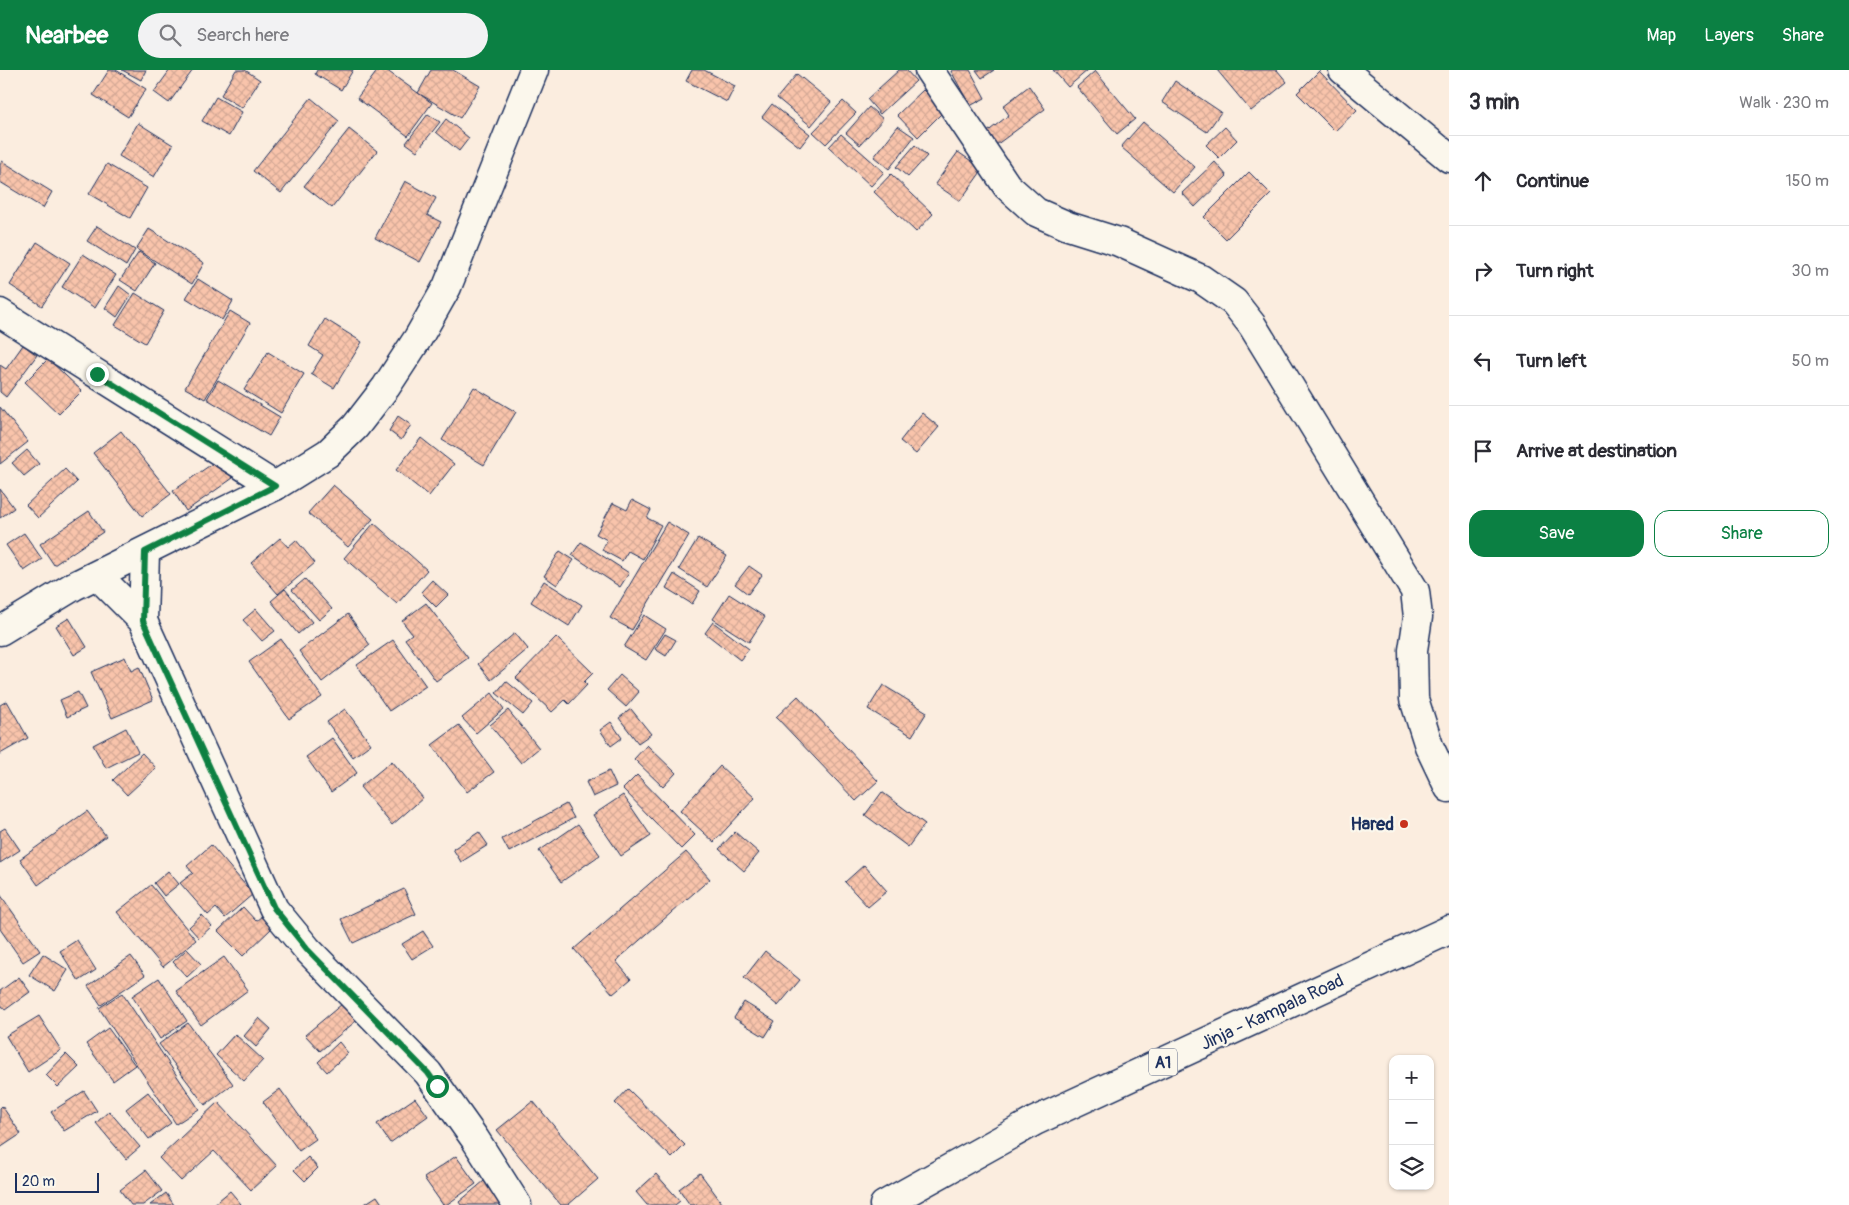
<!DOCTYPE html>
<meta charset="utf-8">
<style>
:root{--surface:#fff;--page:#f2f2f3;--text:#2b2b33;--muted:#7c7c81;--line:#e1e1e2;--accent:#0b8043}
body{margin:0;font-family:Pangolin,sans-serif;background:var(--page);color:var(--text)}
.controls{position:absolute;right:15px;bottom:15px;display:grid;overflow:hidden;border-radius:10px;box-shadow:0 1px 4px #0004}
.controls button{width:45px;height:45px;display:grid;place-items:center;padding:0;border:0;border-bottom:1px solid var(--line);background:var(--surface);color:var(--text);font:25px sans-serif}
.scale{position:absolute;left:15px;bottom:12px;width:84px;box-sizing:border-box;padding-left:5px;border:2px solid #1b2f5e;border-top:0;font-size:14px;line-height:18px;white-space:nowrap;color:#1b2f5e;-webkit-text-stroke:4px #fbf7ec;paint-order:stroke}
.stop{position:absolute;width:15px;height:15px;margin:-11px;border:4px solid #0b8043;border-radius:50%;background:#fff}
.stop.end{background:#0b8043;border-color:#fff;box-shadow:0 1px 5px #0008}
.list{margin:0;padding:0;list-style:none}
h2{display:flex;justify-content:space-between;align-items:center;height:65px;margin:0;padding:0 20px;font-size:21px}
h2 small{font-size:16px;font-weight:400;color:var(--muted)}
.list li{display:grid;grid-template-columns:32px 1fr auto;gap:15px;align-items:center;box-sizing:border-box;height:90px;padding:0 20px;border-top:1px solid var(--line)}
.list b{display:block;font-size:19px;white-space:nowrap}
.list em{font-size:16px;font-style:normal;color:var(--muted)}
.actions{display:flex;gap:10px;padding:15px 20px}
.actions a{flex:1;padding:11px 0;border:1px solid var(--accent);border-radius:15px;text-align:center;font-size:18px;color:var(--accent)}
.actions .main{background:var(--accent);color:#fff}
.icon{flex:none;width:28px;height:28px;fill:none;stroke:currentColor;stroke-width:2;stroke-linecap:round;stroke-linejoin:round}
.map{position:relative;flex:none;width:1449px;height:1135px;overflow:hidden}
header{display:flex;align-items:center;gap:30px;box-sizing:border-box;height:70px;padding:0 25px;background:var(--accent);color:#fff}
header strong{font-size:24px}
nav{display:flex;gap:28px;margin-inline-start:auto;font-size:18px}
.search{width:350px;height:45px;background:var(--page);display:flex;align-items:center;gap:12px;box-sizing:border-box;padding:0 18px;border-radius:28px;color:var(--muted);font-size:19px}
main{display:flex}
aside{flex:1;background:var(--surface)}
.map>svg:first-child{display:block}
</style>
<header>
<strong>Nearbee</strong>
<div class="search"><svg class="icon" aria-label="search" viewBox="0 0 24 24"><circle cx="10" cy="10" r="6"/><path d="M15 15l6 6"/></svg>Search here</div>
<nav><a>Map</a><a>Layers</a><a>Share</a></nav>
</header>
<main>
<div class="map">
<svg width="1449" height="1135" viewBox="0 0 1449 1135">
<defs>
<pattern id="building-cross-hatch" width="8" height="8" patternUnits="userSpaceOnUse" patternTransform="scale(1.25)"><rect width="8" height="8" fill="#f9c4ab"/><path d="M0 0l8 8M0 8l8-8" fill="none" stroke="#d5a996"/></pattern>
</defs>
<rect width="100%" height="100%" fill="#fbeddf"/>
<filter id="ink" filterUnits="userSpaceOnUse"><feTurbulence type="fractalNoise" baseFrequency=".02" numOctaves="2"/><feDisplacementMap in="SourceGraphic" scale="10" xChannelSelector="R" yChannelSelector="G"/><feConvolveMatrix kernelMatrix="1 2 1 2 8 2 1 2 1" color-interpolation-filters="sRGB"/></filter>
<g filter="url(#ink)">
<!-- building -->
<g fill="url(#building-cross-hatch)" stroke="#1b2f5e">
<polygon points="109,0 116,0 146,19 128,47 93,25"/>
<polygon points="122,0 146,0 141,10"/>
<polygon points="170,0 193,0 169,33 154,22"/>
<polygon points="236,0 245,0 260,10 242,38 221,25"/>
<polygon points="317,0 353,0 341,20 315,4"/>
<polygon points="378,0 386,0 432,33 408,66 357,28"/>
<polygon points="431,0 453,0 480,16 460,48 418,23"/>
<polygon points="692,0 704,0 735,16 727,32 686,11"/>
<polygon points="899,0 906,0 916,11 880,44 867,29"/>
<polygon points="953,0 970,0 985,28 970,36 951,1"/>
<polygon points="976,0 994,0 982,8"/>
<polygon points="1053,0 1088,0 1068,17"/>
<polygon points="1217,0 1277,0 1287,12 1251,41"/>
<polygon points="1095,1 1135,49 1117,64 1077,17"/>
<polygon points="1319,1 1357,40 1335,61 1297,23"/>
<polygon points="797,4 831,32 811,56 777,28"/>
<polygon points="1175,11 1221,42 1207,62 1162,32"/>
<polygon points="1029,16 1045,39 996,75 986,63 1009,45 1003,36"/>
<polygon points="923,20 944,41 918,67 897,45"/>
<polygon points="216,27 242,42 229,66 202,51"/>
<polygon points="311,28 339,51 281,123 253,101"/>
<polygon points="843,31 856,43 826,74 813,62"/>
<polygon points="772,34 810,64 800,77 762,47"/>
<polygon points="869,37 883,49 860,75 846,63"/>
<polygon points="428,44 440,52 417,81 406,73"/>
<polygon points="446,49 469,68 459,81 436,62"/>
<polygon points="1143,52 1195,97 1173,122 1121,77"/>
<polygon points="138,53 173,75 154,107 119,86"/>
<polygon points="898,56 914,67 889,99 874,87"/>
<polygon points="1225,57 1237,70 1219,88 1206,75"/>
<polygon points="349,59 377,81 332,138 304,116"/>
<polygon points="841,64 884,102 871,116 829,77"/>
<polygon points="915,75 927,86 908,107 896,97"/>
<polygon points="958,82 983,99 960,131 935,114"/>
<polygon points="2,91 52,122 43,138 0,112 0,95"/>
<polygon points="1215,92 1227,106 1195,137 1182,123"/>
<polygon points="107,94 147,118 130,148 89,124"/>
<polygon points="1249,102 1271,124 1226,169 1204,147"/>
<polygon points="891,104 933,144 916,162 874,122"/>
<polygon points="405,111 436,128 427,145 441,152 420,192 375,168"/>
<polygon points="97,156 135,180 126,196 87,171"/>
<polygon points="149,159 204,193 192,214 136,179"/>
<polygon points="37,172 70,193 42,236 10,215"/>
<polygon points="139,182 155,193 137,221 120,210"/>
<polygon points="83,184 116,205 95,238 62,217"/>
<polygon points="198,209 233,231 222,250 186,228"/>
<polygon points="119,216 131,225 117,247 105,238"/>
<polygon points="135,223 164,241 145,273 115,255"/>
<polygon points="230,241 250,253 205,329 185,318"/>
<polygon points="325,249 362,272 334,318 311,304 323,285 309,276"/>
<polygon points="23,275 37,285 6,327 0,322 0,295 6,299"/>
<polygon points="268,282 304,304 281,343 244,320"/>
<polygon points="48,289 82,321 59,344 25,312"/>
<polygon points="218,310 280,347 269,366 207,329"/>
<polygon points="474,317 516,342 484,395 442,370"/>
<polygon points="0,337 28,372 0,394"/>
<polygon points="922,343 939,357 916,384 900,371"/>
<polygon points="398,346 411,355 401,370 389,361"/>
<polygon points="121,361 171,424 142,446 93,383"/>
<polygon points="421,368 454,394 429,426 396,400"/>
<polygon points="27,380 39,394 24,406 12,393"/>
<polygon points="219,389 233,408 186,441 173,421"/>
<polygon points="65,399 77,412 38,448 26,435"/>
<polygon points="333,415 373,449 348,477 308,443"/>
<polygon points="0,419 14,438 0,448"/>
<polygon points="632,430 651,440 647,448 661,455 643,489 628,481 622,491 602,480 607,470 596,464 613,433 627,440"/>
<polygon points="89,441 103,462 54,495 40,474"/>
<polygon points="667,452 689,465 632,560 610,548"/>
<polygon points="374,453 427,500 397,534 344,488"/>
<polygon points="24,463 42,489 24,501 6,475"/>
<polygon points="280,468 288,477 296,470 315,493 278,524 251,493"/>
<polygon points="698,468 727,486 707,517 679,499"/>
<polygon points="581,472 629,503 620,517 572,485"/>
<polygon points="560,481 574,490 557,515 544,506"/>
<polygon points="749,496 762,505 748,524 735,514"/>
<polygon points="674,504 700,521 692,534 666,518"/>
<polygon points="305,509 332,539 319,550 292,520"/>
<polygon points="432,510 448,525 436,537 421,522"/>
<polygon points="544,511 582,535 569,556 531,532"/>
<polygon points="285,519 312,552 298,564 271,531"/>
<polygon points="729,524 765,547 749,572 713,549"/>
<polygon points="426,533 468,588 436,611 405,569 412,564 402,551"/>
<polygon points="256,539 275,561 262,571 243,550"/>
<polygon points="348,544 370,575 322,612 299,581"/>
<polygon points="644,545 666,559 646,590 624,577"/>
<polygon points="69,548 87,577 74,585 56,556"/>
<polygon points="713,552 749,579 740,590 705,563"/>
<polygon points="515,563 528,579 491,610 478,594"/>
<polygon points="665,564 676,570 666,586 655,579"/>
<polygon points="556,567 593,603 584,612 587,615 569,634 565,630 552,642 516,608"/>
<polygon points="281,569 322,627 289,649 249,592"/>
<polygon points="393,570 426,616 389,641 357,595"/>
<polygon points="125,587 131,601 139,597 153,630 112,648 91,602"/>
<polygon points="620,605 639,622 626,637 607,620"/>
<polygon points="506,611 533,633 523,645 496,623"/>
<polygon points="883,615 927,642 912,666 868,639"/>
<polygon points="78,622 86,638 67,647 60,630"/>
<polygon points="492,623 504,639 476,663 462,648"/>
<polygon points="798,626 878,711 856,731 776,647"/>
<polygon points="7,631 28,668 0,684 0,635"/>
<polygon points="345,639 371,674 353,687 327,652"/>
<polygon points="631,639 651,664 638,673 619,648"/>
<polygon points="508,640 539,678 521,693 490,655"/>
<polygon points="611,652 622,668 611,676 600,660"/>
<polygon points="459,655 494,702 467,722 432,675"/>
<polygon points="126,658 138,682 106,698 93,675"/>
<polygon points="332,668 357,703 331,722 306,687"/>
<polygon points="647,675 676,703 663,717 634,689"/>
<polygon points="142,683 156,698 127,725 113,710"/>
<polygon points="392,691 423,728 392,755 360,717"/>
<polygon points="720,696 755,728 714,772 680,741"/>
<polygon points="609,701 616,716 593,727 586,712"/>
<polygon points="637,705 695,765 681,779 623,719"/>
<polygon points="882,722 925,754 908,777 865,745"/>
<polygon points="623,725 651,766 621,786 593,745"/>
<polygon points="566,734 574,748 509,782 502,769"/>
<polygon points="87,741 106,766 38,815 20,789"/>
<polygon points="578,754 600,785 561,812 539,781"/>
<polygon points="5,758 20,780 0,793 0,761"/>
<polygon points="479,762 488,775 461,792 453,779"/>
<polygon points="735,762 759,783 744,801 719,779"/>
<polygon points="211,775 253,824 225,848 216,838 208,845 180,813 193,803 187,796"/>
<polygon points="686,782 710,809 616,891 631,909 613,924 574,879"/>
<polygon points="864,795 887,821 868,837 845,812"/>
<polygon points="168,801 179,814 164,826 154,813"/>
<polygon points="151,815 196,870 163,897 117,842"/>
<polygon points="404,819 416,844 353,873 341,849"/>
<polygon points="0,824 40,881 23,892 0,859"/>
<polygon points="243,837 256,851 262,846 273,857 243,886 218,861"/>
<polygon points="202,845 212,856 199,868 189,857"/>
<polygon points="423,861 433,876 412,889 402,874"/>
<polygon points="77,870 96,900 79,911 60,881"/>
<polygon points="187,879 201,894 187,907 173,892"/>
<polygon points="765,881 800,910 778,936 744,908"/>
<polygon points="43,884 68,900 55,921 29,905"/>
<polygon points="131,886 145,905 101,935 88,916"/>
<polygon points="224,887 248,920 201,955 176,921"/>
<polygon points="19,907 30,922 5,940 0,933 0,921"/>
<polygon points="159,908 187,951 160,969 132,926"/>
<polygon points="122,923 199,1039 176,1054 99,938"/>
<polygon points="744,932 775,951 765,967 734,948"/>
<polygon points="342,934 356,951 320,981 305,965"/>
<polygon points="39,946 61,980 28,1002 6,966"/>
<polygon points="259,948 271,959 256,977 244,966"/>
<polygon points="188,953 233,1014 205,1035 159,974"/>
<polygon points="108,958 135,995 113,1011 86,974"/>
<polygon points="235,964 263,990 244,1011 216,985"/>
<polygon points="339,972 348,983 327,1002 318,992"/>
<polygon points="66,984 79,997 58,1017 46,1005"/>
<polygon points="280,1019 316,1069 299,1081 263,1032"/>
<polygon points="628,1019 685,1075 672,1088 615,1033"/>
<polygon points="84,1021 97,1041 64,1061 51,1042"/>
<polygon points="148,1022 171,1053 149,1069 126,1039"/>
<polygon points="415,1028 428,1046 390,1073 377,1054"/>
<polygon points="533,1031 598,1109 568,1135 561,1135 497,1060"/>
<polygon points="218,1032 277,1096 251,1120 214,1081 181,1111 159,1088"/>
<polygon points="2,1036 21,1064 0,1078 0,1038"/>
<polygon points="109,1041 140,1077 126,1089 96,1053"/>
<polygon points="456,1086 476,1114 446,1135 443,1135 424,1108"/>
<polygon points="308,1087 318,1098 305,1111 294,1100"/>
<polygon points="146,1100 162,1121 143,1135 131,1135 120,1120"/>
<polygon points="700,1103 722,1133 719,1135 690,1135 679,1119"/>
<polygon points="656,1104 680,1131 675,1135 647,1135 636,1122"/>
<polygon points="484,1111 505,1135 461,1135 459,1132"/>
<polygon points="230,1121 241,1134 240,1135 213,1135"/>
<polygon points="166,1123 174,1135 150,1135"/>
<polygon points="377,1126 383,1135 363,1135"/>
</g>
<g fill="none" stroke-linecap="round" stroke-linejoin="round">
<defs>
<g id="street">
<polyline points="929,0 1007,116 1036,142 1068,156 1119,172 1201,209 1234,232 1252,255 1415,521 1418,547 1413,580 1414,629 1429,676 1449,718"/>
<polyline points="1343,0 1449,88"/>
<polyline points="0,243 275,416"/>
<polyline points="98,506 143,551 274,839 307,879 428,1003 475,1069 517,1135"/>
<polyline points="143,551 145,482"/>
<polyline points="0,561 74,516 275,416 328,383 355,357 386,317 418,268 447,217 534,0"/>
</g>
<polyline id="highway" points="884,1135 1035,1051 1449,860"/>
</defs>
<!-- street casing -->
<use href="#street" stroke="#1b2f5e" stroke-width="31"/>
<!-- highway casing -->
<use href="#highway" stroke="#1b2f5e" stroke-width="31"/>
<!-- street -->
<use href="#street" stroke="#fbf7ec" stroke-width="28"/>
<!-- highway -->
<use href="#highway" stroke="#fbf7ec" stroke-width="28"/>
</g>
</g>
<g fill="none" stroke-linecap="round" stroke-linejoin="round" filter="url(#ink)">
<!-- route -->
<polyline stroke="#0b8043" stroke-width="6" points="97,304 275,416 145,482 143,551 274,838 307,879 428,1003 437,1016"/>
</g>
<!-- markers -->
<circle fill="#c8321e" stroke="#fbf7ec" stroke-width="2" cx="1404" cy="754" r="5"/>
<g text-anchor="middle" stroke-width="4.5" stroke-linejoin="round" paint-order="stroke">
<!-- shield labels -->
<rect fill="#fbf7ec" stroke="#5e6b89" stroke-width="1" x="1149" y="978.5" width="28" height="27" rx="4"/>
<g font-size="16" font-weight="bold" fill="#1b2f5e">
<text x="1163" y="998">A1</text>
</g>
<!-- poi labels -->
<g font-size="18" font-weight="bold" fill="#1b2f5e" stroke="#fbf7ec" text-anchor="end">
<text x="1394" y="760">Hared</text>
</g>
<!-- street labels -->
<g font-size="18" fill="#1b2f5e" stroke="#fbf7ec">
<text transform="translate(1272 942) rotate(-25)" y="6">Jinja - Kampala Road</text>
</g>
</g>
</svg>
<div class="controls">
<button>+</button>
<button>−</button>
<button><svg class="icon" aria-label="layers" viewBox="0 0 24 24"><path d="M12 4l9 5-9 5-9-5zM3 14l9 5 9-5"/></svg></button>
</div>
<div class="scale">20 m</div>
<div class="stop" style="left:437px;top:1016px"></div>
<div class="stop end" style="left:97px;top:304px"></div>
</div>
<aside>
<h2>3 min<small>Walk · 230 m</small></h2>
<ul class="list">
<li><svg class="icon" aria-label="ahead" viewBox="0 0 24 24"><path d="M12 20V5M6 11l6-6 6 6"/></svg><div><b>Continue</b></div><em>150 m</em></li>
<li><svg class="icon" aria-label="right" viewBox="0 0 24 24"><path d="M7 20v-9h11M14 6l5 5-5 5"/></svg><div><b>Turn right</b></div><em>30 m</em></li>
<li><svg class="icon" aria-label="left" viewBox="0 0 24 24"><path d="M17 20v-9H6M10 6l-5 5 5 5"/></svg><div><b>Turn left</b></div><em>50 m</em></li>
<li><svg class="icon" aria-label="arrive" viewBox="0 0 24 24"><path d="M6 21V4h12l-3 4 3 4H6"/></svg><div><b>Arrive at destination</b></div></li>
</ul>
<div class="actions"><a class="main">Save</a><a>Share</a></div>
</aside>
</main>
